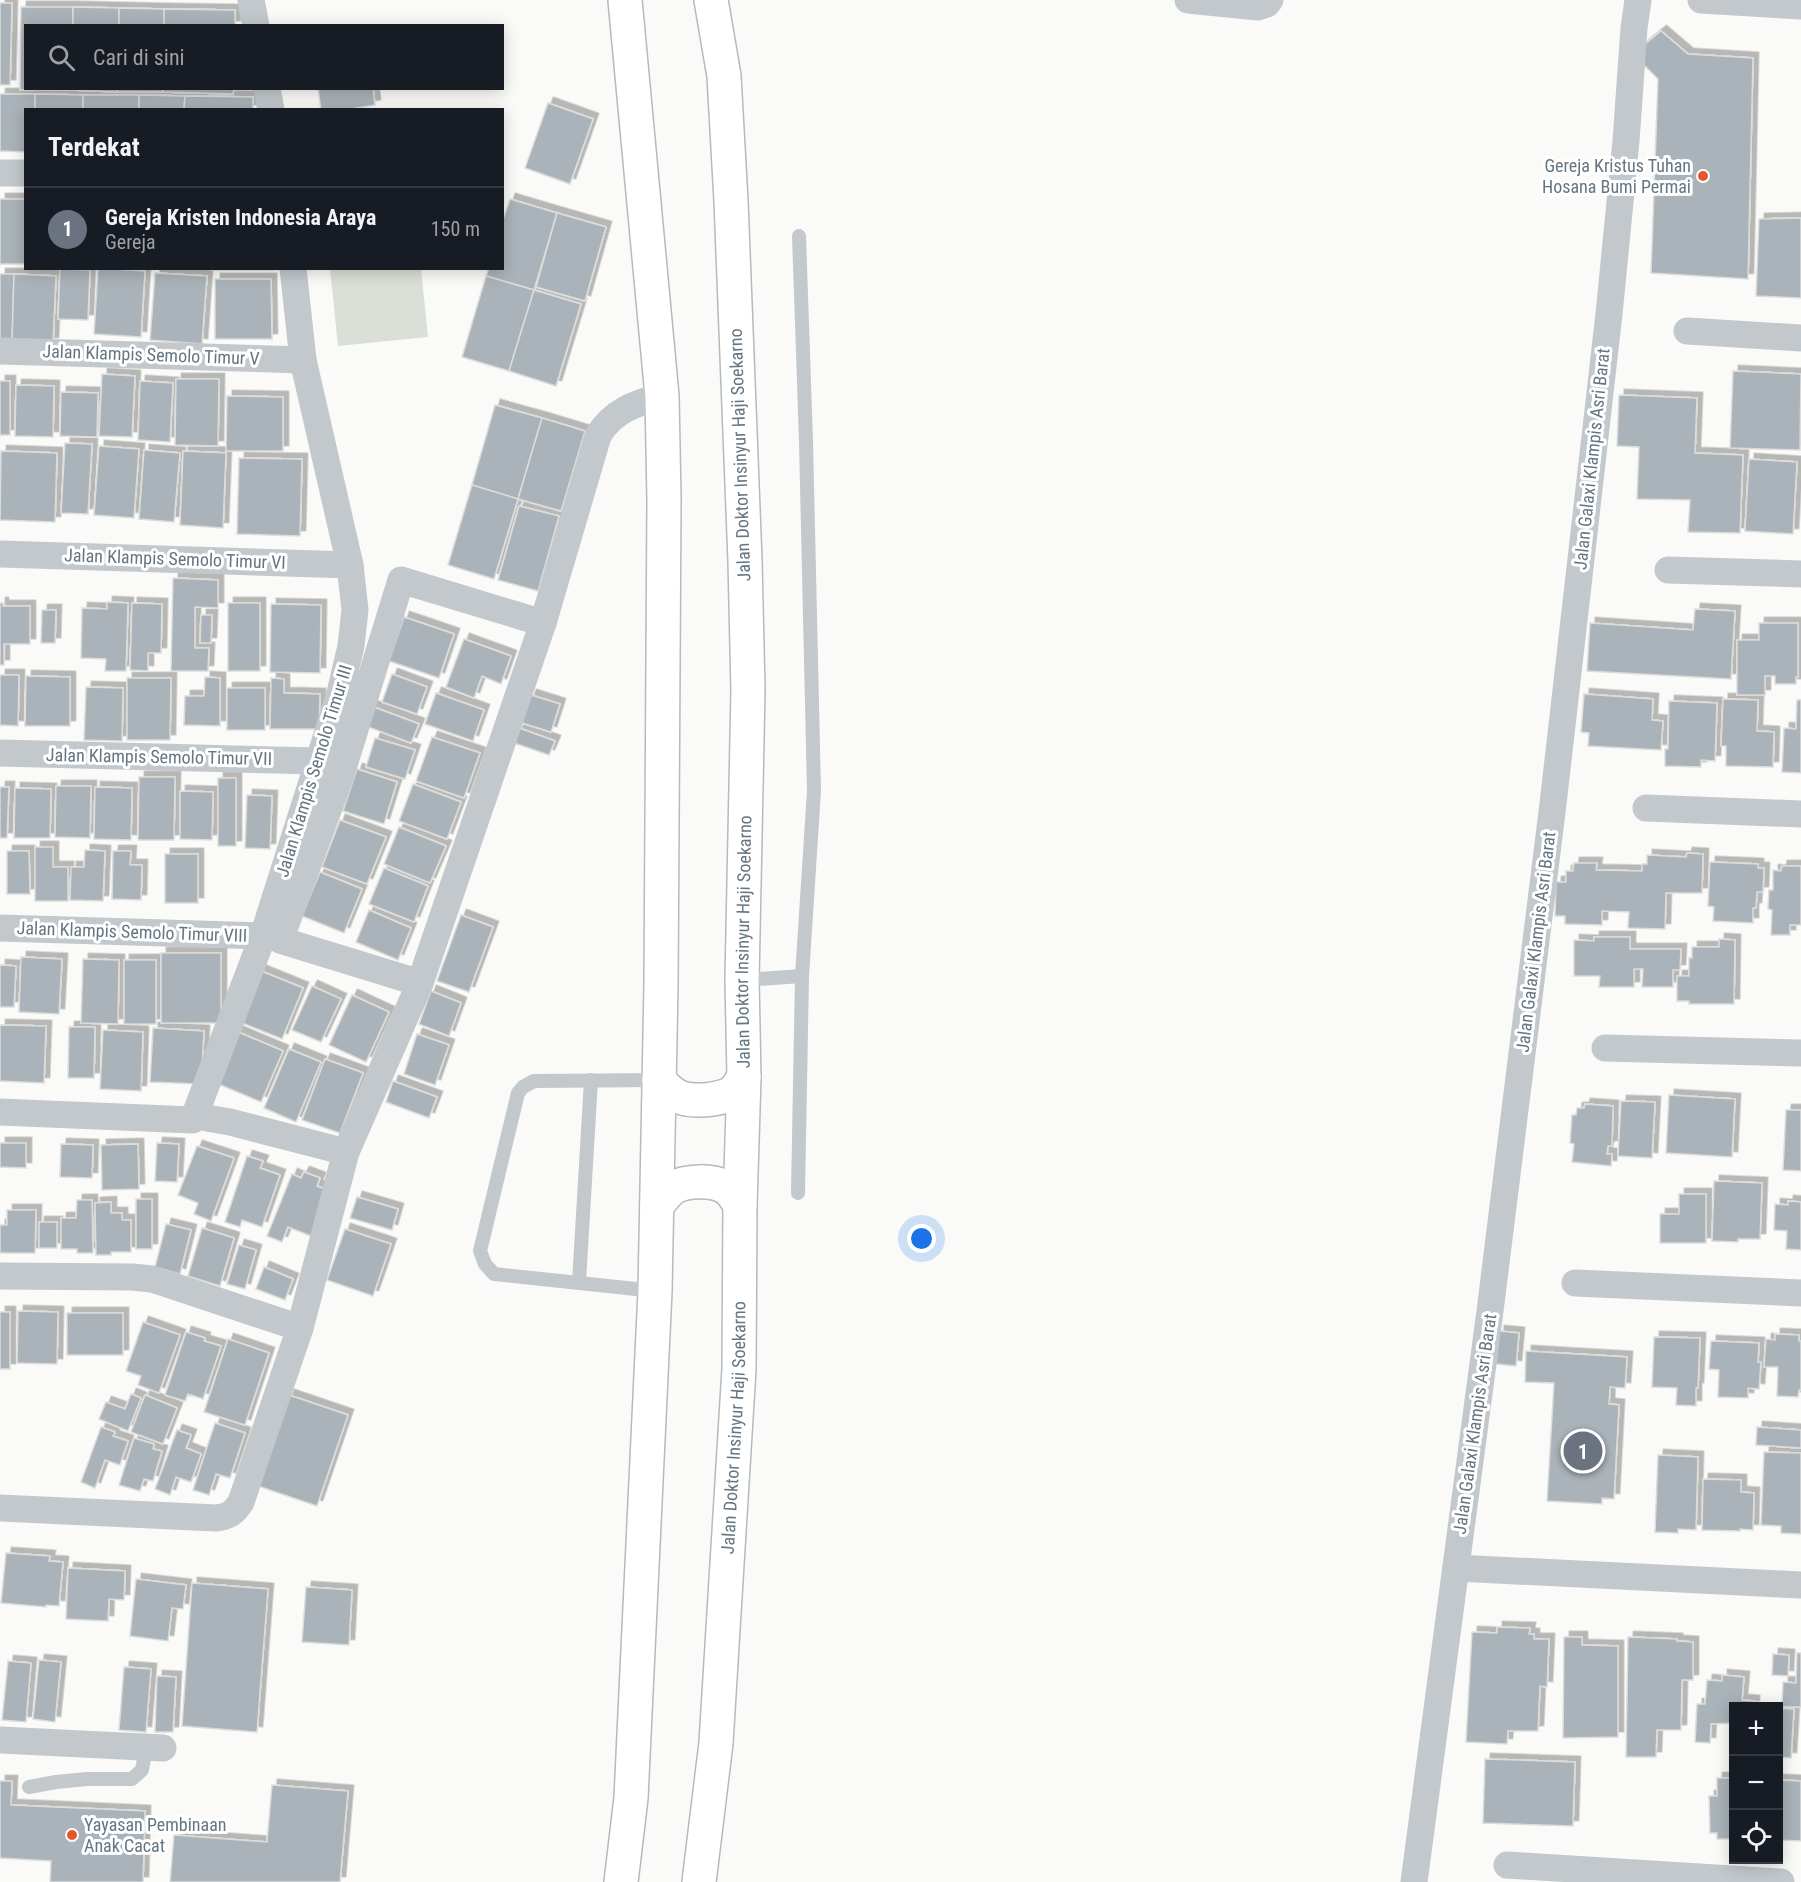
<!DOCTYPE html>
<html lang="id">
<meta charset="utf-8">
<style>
:root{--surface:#171b24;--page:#242831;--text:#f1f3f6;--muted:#9ea1a6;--line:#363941;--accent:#e4572e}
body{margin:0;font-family:"Roboto Condensed",sans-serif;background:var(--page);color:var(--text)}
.controls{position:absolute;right:18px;bottom:18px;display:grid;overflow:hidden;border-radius:0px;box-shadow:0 3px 15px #0003}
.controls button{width:54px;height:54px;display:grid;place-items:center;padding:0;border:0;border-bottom:2px solid var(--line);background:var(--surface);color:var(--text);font:30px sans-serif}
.you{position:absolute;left:922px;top:1239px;width:21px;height:21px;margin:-15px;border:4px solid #fff;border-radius:50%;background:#1a73e8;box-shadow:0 0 0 9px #1a73e833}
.badge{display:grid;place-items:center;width:39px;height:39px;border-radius:50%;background:var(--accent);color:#fff;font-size:20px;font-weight:700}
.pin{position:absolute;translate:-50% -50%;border:3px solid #fff;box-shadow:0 2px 6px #0006}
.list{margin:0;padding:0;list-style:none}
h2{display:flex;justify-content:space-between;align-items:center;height:78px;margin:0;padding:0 24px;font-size:26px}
h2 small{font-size:20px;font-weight:400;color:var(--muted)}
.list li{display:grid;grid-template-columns:39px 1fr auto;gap:18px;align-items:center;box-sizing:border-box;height:84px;padding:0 24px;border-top:2px solid var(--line)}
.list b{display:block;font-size:22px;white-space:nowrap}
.list p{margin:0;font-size:20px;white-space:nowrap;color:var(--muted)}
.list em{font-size:20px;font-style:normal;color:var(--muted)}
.icon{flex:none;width:33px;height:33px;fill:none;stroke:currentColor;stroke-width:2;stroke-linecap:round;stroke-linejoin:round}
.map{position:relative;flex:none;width:1801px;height:1882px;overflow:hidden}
.search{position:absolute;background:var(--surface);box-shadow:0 3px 15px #0003;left:24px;top:24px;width:480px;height:66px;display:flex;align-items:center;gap:15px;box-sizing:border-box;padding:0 21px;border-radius:0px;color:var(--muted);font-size:22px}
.panel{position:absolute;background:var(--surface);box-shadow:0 3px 15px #0003;left:24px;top:108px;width:480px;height:162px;border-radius:0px}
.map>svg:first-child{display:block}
</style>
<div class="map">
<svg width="1801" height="1882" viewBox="0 0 1801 1882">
<defs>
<filter id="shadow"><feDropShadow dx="5.5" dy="-5.5" stdDeviation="0" flood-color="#0004"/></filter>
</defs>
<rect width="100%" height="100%" fill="#fafaf8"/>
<!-- green -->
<polygon fill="#dadfd7" points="330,269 421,269 428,337 338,346"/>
<!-- building -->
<g fill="#aab3b9" stroke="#dcdcda" stroke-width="1.5" filter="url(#shadow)">
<polygon points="0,3 12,3 10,85 0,85"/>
<polygon points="21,7 73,7 73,26 26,26 26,88 72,88 72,90 20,90"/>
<polygon points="73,7 119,8 119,26 73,26"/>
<polygon points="119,8 164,9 164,26 119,26"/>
<polygon points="164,9 235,10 235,26 164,26"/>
<polygon points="1661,31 1688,54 1753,58 1748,279 1651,273 1658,79 1633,54"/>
<polygon points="72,88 118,88 117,92 72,90"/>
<polygon points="118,88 163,88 163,92 117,92"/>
<polygon points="163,88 234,88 233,94 163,92"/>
<polygon points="318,88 373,88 375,105 344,110 321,110"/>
<polygon points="0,94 35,94 35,110 26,110 26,152 0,151"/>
<polygon points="35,94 83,95 83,110 35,110"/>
<rect x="83" y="95" width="56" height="15"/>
<polygon points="139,95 185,96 184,110 139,110"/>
<polygon points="185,96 253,97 253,110 184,110"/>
<polygon points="548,103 593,119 570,184 525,168"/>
<rect x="0" y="199" width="26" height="65"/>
<polygon points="510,199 557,213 534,290 486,276 489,268 502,268 502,223"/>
<polygon points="557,213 606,227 585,301 536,287"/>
<polygon points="1801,218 1801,298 1756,296 1759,219"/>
<polygon points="98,268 145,271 141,337 94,334"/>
<rect x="211" y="268" width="63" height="2"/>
<polygon points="60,269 90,270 88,320 58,319"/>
<polygon points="155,273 207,276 202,344 150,340"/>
<polygon points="0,274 14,274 12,342 0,341"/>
<polygon points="14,274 56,276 53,343 12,342"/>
<polygon points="486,276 534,290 509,371 462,357"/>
<polygon points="215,279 271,279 272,339 215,339"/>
<polygon points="534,290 581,304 556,386 509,371"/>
<polygon points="1733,371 1801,374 1800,450 1730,448"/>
<polygon points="102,374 135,376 132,437 99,436"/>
<polygon points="176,379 219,379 218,446 175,445"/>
<rect x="0" y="381" width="10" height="54"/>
<polygon points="140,381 173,383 170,442 138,440"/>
<polygon points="16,385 54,386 53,437 15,436"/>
<polygon points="61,392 98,393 97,437 60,436"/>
<polygon points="1619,395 1697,398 1695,453 1743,455 1740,533 1688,532 1690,500 1637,499 1639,447 1617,446"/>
<polygon points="227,396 283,397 283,451 226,451"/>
<polygon points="495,405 542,418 518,499 472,485"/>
<polygon points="542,418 585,431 561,511 518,499"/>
<polygon points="65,443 92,444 88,514 61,513"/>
<polygon points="99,446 139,449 134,518 94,515"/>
<polygon points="144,450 180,453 174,522 139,519"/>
<polygon points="1,451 57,453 55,522 0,520"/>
<polygon points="183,451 226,453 223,528 180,525"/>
<polygon points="239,458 302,459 300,536 237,534"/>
<polygon points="1749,459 1797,462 1793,534 1745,531"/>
<polygon points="472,485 518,499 494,579 448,565"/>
<polygon points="519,506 559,516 538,591 498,580"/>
<polygon points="173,578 218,580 218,608 195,607 195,648 209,648 208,671 171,671"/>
<polygon points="107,602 128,603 126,671 105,671 106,659 81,658 82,608 107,609"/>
<polygon points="0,603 3,603 3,606 30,606 30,644 4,644 4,665 0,665"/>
<polygon points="132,603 162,604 161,653 148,653 148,671 130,670"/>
<rect x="228" y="603" width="32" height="68"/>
<polygon points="271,604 321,605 320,673 270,672"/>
<polygon points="1695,609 1735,611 1731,679 1587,671 1590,623 1693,630"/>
<polygon points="42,610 56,610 55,643 41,643"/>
<polygon points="201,615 212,615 211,643 200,643"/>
<polygon points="404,617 454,634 439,678 389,661"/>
<polygon points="1759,623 1798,623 1798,677 1796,677 1796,684 1775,684 1775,676 1765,676 1765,695 1737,695 1737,640 1759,640"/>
<polygon points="464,639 511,656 501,684 482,676 474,698 446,687"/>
<polygon points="392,674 427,687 417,714 382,702"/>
<polygon points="0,675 19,675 18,726 0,725"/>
<polygon points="26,676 70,677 70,726 25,726"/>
<polygon points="205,677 220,678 220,726 184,725 185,696 204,696"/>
<polygon points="127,678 171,678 170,740 127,740"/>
<polygon points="271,678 284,679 284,693 320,694 319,729 270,729"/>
<polygon points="86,687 123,688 122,741 84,740"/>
<rect x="227" y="688" width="38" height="42"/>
<polygon points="436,693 484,710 473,741 425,724"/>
<polygon points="1584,694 1653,699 1652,720 1663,721 1661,750 1588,746 1589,733 1581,732"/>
<polygon points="531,695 560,704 551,732 522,723"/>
<polygon points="1723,699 1758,700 1757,731 1774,732 1773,767 1726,766 1726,746 1721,746"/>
<polygon points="1797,700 1801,700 1801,773 1782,772 1784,728 1796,729"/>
<polygon points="1669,701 1717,703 1715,761 1701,760 1701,767 1665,766 1665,749 1668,749"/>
<polygon points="371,706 419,724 411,743 363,725"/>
<polygon points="519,728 555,741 549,755 514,743"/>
<polygon points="432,737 480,753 464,798 416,781"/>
<polygon points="375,738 415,750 405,779 366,767"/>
<polygon points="357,769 397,782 384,824 343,811"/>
<polygon points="139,777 175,777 174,840 138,840"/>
<rect x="218" y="778" width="18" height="68"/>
<polygon points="413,784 461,802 447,839 399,821"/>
<polygon points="56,786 91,786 90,838 55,837"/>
<polygon points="0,787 9,787 7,838 0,838"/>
<polygon points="95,787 132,788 131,840 94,839"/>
<polygon points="15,788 51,789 50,838 14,838"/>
<polygon points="180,791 213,792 212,840 180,839"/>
<polygon points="247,795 272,796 270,849 245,848"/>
<polygon points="340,820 386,837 367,884 322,867"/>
<polygon points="399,827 446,846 430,883 384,864"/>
<polygon points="35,847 53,847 53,867 68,867 68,901 35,901"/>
<polygon points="85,850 105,851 103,901 70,900 71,867 84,867"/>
<polygon points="7,851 29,851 30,894 7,894"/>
<polygon points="113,851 131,851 130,865 142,865 141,900 112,899"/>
<polygon points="1687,853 1703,854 1702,893 1666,893 1665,929 1628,928 1629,912 1602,911 1602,925 1565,924 1565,916 1555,916 1556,882 1566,882 1566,871 1573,871 1574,863 1597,863 1596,870 1642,871 1642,864 1647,864 1647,855 1686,857"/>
<rect x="165" y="854" width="33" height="49"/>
<polygon points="1710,862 1758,864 1758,868 1764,868 1763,892 1757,892 1756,908 1753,908 1753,923 1713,921 1714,907 1708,906"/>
<polygon points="1782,866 1801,866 1801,925 1790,925 1790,935 1771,935 1772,910 1768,909 1769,890 1773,890 1773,870 1781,871"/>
<polygon points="384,868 428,886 414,922 369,904"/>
<polygon points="320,872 362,889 344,933 302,916"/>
<polygon points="369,910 411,928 398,960 356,942"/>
<polygon points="461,915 493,927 469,992 437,981"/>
<polygon points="1594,937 1630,937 1630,949 1681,949 1680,970 1673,970 1673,987 1642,987 1643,969 1634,969 1634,987 1599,987 1600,976 1574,976 1574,940 1594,941"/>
<polygon points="1719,939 1735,940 1734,1004 1689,1004 1689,1001 1677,1001 1677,976 1689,976 1689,958 1692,958 1692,947 1719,947"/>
<rect x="161" y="953" width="60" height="70"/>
<polygon points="21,957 62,959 59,1014 19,1012"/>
<polygon points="83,959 119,960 118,1024 81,1023"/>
<rect x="124" y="960" width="32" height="64"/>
<polygon points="0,965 16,966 14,1007 0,1007"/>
<polygon points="261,971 303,988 282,1039 240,1022"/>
<polygon points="312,986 341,999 321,1042 292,1030"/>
<polygon points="431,991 461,1003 449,1036 419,1024"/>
<polygon points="352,995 389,1012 366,1062 329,1045"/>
<polygon points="0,1025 46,1026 44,1083 0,1081"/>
<polygon points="69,1027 95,1027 94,1078 68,1078"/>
<polygon points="153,1028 204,1031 201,1084 150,1082"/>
<polygon points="103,1030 143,1032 141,1091 100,1089"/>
<polygon points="238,1032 283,1051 261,1102 216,1083"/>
<polygon points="417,1034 449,1045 435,1085 404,1074"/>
<polygon points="289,1049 321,1062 296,1122 264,1108"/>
<polygon points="325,1059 363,1073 340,1133 302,1120"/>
<polygon points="393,1081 437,1097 429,1118 386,1102"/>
<polygon points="1669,1095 1735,1099 1732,1157 1666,1153"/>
<polygon points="1621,1101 1655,1102 1652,1158 1618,1156"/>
<polygon points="1585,1104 1613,1106 1612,1146 1608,1146 1607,1154 1612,1154 1611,1166 1572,1162 1574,1144 1570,1143 1572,1115 1576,1115 1577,1108 1584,1108"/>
<polygon points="1786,1110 1801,1110 1801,1171 1783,1170"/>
<polygon points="0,1143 26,1143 26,1168 0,1167"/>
<polygon points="157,1143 179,1144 177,1182 155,1181"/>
<polygon points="61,1144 93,1145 92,1178 60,1177"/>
<polygon points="138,1144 139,1189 102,1190 101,1145"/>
<polygon points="197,1146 234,1158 211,1221 194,1214 198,1203 178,1195"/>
<polygon points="247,1156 263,1161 260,1168 280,1175 262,1227 242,1220 240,1227 225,1222"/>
<polygon points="304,1172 320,1178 317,1186 330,1191 311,1236 288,1227 282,1242 267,1236 292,1174 301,1178"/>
<polygon points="1714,1181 1762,1183 1760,1239 1738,1239 1738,1242 1712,1241"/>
<polygon points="1679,1194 1706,1194 1706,1243 1660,1243 1660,1214 1679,1214"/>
<polygon points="357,1197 398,1209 392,1230 350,1218"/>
<rect x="136" y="1199" width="16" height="50"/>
<polygon points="77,1200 92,1200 93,1253 77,1253 77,1249 61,1249 61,1218 76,1218"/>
<polygon points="1788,1201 1801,1202 1801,1250 1786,1249 1787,1231 1774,1230 1775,1204 1788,1205"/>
<polygon points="111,1202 111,1213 122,1213 122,1220 131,1220 131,1252 111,1252 111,1255 96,1255 95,1203"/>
<polygon points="7,1210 36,1210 35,1253 0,1253 0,1225 7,1225"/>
<rect x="39" y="1222" width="18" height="26"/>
<polygon points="166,1224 191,1230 180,1274 155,1267"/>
<polygon points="202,1228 234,1238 220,1286 188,1276"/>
<polygon points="345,1229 391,1244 373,1296 327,1280"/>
<polygon points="239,1245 256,1250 245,1289 227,1284"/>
<polygon points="264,1267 293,1279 285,1300 256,1289"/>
<polygon points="18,1311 58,1312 57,1364 17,1363"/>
<rect x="0" y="1312" width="10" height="57"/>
<rect x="67" y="1313" width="56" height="42"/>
<polygon points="143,1322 180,1335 159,1393 138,1385 141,1376 126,1371"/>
<polygon points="1499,1331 1519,1333 1516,1366 1496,1364"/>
<polygon points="186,1332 205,1338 204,1341 221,1346 203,1399 188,1394 185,1401 165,1395"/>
<polygon points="1775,1334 1799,1335 1799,1341 1801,1341 1801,1390 1799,1390 1798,1397 1777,1396 1778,1367 1764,1367 1766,1339 1775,1340"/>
<polygon points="1654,1337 1700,1338 1698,1388 1696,1388 1696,1406 1676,1405 1677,1388 1652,1387"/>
<polygon points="228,1339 269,1353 245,1425 204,1412"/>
<polygon points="1711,1341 1759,1343 1758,1362 1761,1362 1759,1389 1748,1388 1748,1398 1718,1397 1719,1370 1709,1369"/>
<polygon points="1526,1351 1627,1357 1625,1388 1610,1387 1609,1404 1619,1405 1614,1499 1602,1498 1602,1504 1547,1501 1554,1383 1525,1382"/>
<polygon points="131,1394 141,1398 128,1431 99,1419 106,1402 125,1409"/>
<polygon points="145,1395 177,1408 163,1444 131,1432"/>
<polygon points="289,1395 348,1415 317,1506 258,1486"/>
<polygon points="215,1423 245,1433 230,1478 216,1474 209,1495 193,1490"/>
<polygon points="101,1427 115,1432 113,1436 128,1441 120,1465 105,1460 95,1488 81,1482"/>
<polygon points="1757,1427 1801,1430 1801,1448 1756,1445"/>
<polygon points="177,1430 191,1435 186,1448 201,1454 191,1482 176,1477 170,1495 155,1489"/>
<polygon points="134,1438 154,1444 153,1449 162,1451 153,1481 144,1479 140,1491 119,1485"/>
<polygon points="1764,1452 1801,1453 1801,1534 1781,1533 1781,1526 1761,1525"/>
<polygon points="1658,1455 1698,1457 1696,1530 1678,1529 1678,1533 1655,1532"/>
<polygon points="1703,1479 1741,1480 1741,1492 1754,1493 1753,1530 1740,1529 1740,1531 1702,1530"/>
<polygon points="6,1553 50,1556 49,1561 63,1562 59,1606 46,1605 46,1607 1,1603"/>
<polygon points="68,1568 125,1571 124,1600 109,1599 108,1621 66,1619"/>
<polygon points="136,1579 186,1585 183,1609 172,1608 168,1641 130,1636"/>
<polygon points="192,1583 268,1589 257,1732 182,1726"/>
<polygon points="306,1587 352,1590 349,1645 302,1642"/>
<polygon points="1497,1627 1530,1628 1529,1634 1534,1634 1534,1639 1549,1639 1547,1687 1540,1686 1538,1731 1508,1731 1507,1744 1466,1742 1472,1632 1497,1633"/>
<polygon points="1564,1637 1582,1637 1582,1645 1618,1646 1618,1737 1563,1738"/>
<polygon points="1628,1637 1677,1639 1677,1641 1693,1642 1693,1680 1682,1680 1681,1730 1657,1730 1656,1757 1626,1757"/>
<polygon points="1797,1653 1801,1653 1801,1707 1782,1707 1783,1682 1796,1683"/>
<polygon points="1773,1654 1789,1655 1788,1676 1772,1675"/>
<polygon points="39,1660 61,1662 55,1722 33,1719"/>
<polygon points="8,1661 31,1663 26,1722 2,1720"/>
<polygon points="124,1667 151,1669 146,1732 119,1730"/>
<polygon points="1722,1675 1744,1677 1742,1700 1754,1701 1754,1706 1734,1706 1734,1723 1711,1724 1710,1743 1695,1742 1697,1704 1705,1704 1707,1680 1722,1681"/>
<polygon points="157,1676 176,1677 173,1732 155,1732"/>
<polygon points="1778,1708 1794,1709 1791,1758 1778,1757"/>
<polygon points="1485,1759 1575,1762 1573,1826 1483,1823"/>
<polygon points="1717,1778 1734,1778 1734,1839 1717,1839 1717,1833 1710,1833 1709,1796 1717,1796"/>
<polygon points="1778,1780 1801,1781 1801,1841 1778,1840"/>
<polygon points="0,1781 12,1781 11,1805 145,1811 143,1882 50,1882 51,1861 0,1858"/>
<polygon points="272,1785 348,1791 340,1882 170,1882 174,1835 267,1842"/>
</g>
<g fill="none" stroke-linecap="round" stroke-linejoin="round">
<defs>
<g id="primary">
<path d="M 659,1080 C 664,1086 670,1092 677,1096 C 690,1103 726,1101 736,1089 C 739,1086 741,1081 744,1077"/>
<path d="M 657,1205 C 662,1200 667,1192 673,1188 C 686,1180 712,1180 725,1187 C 732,1191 736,1199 740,1205"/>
<polyline points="621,1882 631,1798 655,1291 661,985 664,500 662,396 625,0"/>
<path id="s1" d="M 699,1882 L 716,1743 L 739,1369 L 740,1205 L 744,1077 L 742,980 L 748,690 L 745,561 L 731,201 L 724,76 L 711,0"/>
</g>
</defs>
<!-- primary casing -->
<use href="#primary" stroke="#b5babe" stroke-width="36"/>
<!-- service -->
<g stroke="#c3c8cc" stroke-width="14">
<polyline points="742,980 802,976 814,791 806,441 799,236"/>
<polyline points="798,1193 802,976"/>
<polyline points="579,1282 591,1080"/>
<polyline points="655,1291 494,1274 485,1264 480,1251 518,1093 523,1087 534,1081 659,1080"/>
<polyline points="29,1787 56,1782 87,1779 132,1779 142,1770 146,1747"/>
</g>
<!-- minor -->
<g stroke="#c3c8cc" stroke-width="27">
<polyline points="251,0 256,26"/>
<polyline points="1188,0 1258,7 1267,4 1270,0"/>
<polyline points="1701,0 1801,6"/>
<polyline points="267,88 271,110"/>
<polyline points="0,173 26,173"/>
<polyline points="1687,331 1801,338"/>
<polyline points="0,351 303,360"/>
<polyline points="0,554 350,565"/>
<polyline points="1668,570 1801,574"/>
<polyline points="0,753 318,761"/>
<polyline points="1646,808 1801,814"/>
<polyline points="0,928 263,936"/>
<polyline points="420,983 280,940 341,775 401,580 543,623"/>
<polyline points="1605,1048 1801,1053"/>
<polyline points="0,1112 193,1120 263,936 339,697 351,646 355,610 350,565 303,360 293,268"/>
<polyline points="207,1118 230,1122 346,1152"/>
<polyline points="0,1276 132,1277 152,1279 300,1328"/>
<polyline points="1575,1283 1801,1293"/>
<path d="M 0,1508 L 216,1518 C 228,1517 234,1513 241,1502 L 300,1328 L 346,1152 L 420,983 L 543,623 L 598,436 C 612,411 636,403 662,396"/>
<polyline points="1456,1568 1801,1585"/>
<polyline points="0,1740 163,1748"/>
<polyline points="1507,1865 1781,1882"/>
<polyline points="1414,1882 1490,1311 1553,804 1609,314 1626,141 1634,28 1638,0"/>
</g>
<!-- primary -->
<use href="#primary" stroke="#fff" stroke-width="33"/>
</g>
<!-- markers -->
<g fill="#e4572e" stroke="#fff" stroke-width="2">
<circle cx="1703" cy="176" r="6"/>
<circle cx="72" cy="1835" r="6"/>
</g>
<g text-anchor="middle" stroke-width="6" stroke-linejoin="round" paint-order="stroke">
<!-- poi labels -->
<g font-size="18" fill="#657683" stroke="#fff" text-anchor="end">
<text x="1691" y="172">Gereja Kristus Tuhan<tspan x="1691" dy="21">Hosana Bumi Permai</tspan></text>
<text x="84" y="1831" text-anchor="start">Yayasan Pembinaan<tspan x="84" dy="21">Anak Cacat</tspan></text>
</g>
<!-- street labels -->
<g font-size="18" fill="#657683" stroke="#fff">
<text transform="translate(151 355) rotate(2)" y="6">Jalan Klampis Semolo Timur V</text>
<text transform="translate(740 455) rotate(-92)" y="6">Jalan Doktor Insinyur Haji Soekarno</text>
<text transform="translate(1592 459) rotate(-84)" y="6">Jalan Galaxi Klampis Asri Barat</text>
<text transform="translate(175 559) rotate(2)" y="6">Jalan Klampis Semolo Timur VI</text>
<text transform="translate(159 757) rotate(1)" y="6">Jalan Klampis Semolo Timur VII</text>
<text transform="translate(314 771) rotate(-73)" y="6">Jalan Klampis Semolo Timur III</text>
<text transform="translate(132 932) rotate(2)" y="6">Jalan Klampis Semolo Timur VIII</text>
<text dy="6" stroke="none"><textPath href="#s1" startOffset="942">Jalan Doktor Insinyur Haji Soekarno</textPath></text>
<text transform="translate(1536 942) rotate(-83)" y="6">Jalan Galaxi Klampis Asri Barat</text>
<text transform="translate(1475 1424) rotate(-82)" y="6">Jalan Galaxi Klampis Asri Barat</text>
<text dy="6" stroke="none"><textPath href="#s1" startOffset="456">Jalan Doktor Insinyur Haji Soekarno</textPath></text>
</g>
</g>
</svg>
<div class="controls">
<button>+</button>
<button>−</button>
<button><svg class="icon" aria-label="locate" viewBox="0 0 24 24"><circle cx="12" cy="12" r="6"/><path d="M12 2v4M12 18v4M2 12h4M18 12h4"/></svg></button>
</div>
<div class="you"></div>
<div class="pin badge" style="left:1583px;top:1451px;background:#6b7280">1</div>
<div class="search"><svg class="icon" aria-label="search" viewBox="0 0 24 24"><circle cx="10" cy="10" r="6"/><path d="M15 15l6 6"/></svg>Cari di sini</div>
<section class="panel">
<h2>Terdekat<small></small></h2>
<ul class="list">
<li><span class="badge" style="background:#6b7280">1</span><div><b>Gereja Kristen Indonesia Araya</b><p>Gereja</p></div><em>150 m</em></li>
</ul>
</section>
</div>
